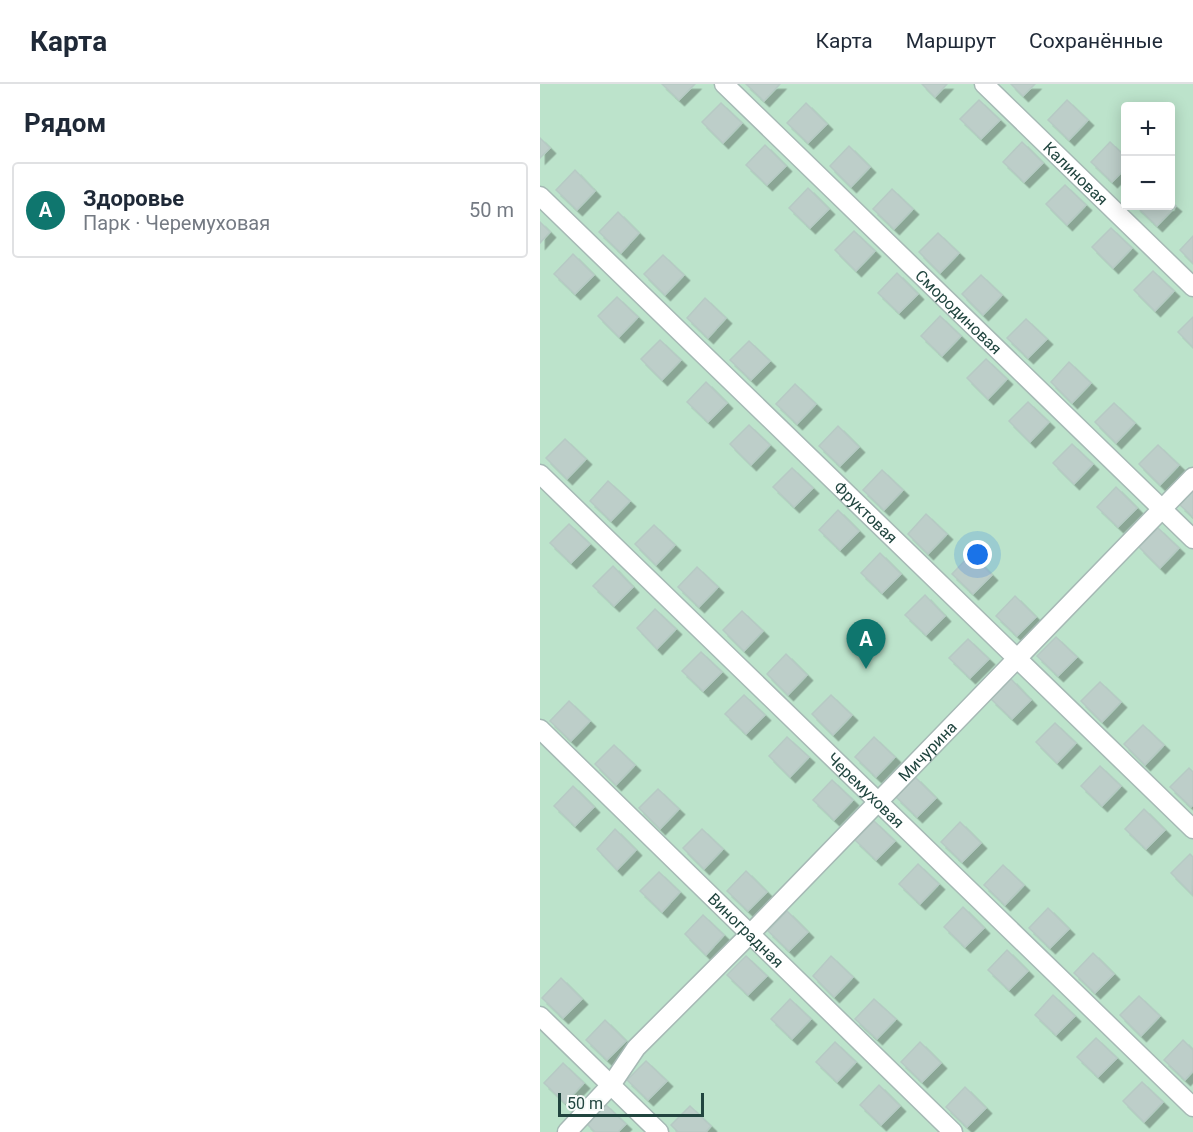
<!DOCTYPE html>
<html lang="ru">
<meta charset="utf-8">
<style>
:root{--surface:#fff;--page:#f2f2f3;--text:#1f2937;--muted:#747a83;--line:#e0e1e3;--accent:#0f766e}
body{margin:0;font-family:Roboto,sans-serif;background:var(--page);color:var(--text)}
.controls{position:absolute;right:18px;top:18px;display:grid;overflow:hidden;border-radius:6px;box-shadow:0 3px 15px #0003}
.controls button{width:54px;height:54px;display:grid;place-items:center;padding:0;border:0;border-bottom:2px solid var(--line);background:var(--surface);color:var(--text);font:30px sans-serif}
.scale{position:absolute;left:18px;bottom:15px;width:146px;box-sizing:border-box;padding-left:6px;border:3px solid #21453f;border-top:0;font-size:16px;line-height:21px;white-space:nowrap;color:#21453f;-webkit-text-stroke:4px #f6fbf9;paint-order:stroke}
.you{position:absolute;left:438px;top:471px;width:21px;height:21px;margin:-15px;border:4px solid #fff;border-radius:50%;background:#1a73e8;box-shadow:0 0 0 9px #1a73e833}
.badge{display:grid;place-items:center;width:39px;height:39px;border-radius:50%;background:var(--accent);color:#fff;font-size:20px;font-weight:700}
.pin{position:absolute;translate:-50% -50px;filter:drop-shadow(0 2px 3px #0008)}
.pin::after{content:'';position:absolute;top:32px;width:21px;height:18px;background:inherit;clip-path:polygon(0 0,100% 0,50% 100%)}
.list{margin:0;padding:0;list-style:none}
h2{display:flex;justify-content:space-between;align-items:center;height:78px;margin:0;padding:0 24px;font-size:26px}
h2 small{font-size:20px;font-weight:400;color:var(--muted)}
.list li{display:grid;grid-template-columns:39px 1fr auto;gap:18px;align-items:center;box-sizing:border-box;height:96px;margin:0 12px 12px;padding:0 12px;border:2px solid var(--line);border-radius:6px}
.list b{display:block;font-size:22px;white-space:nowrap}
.list p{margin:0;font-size:20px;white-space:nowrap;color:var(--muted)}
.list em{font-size:20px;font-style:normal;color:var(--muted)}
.map{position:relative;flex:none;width:653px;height:1048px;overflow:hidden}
header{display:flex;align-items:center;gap:36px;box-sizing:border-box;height:84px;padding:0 30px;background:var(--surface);border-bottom:2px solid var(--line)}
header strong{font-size:28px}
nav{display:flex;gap:33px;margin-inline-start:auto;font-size:21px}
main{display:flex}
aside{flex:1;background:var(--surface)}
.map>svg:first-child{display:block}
</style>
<header>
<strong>Карта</strong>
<nav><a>Карта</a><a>Маршрут</a><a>Сохранённые</a></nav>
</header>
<main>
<aside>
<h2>Рядом<small></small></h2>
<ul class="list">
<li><span class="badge">A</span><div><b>Здоровье</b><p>Парк · Черемуховая</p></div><em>50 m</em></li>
</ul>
</aside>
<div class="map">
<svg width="653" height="1048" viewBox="0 0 653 1048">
<defs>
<filter id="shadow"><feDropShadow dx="5.5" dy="5.5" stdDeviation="0" flood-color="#0004"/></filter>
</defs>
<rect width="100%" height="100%" fill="#e5f0ec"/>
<!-- green -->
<path fill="#bce3cb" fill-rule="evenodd" d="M 0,0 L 653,0 L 653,1048 L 0,1048 ZM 586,22 L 630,22 L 630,122 L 586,122 Z"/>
<!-- building -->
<g fill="#bdcec9" stroke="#b6cac4" stroke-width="1.5" filter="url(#shadow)">
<polygon points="122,0 155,0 139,16"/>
<polygon points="206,0 240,0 224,17"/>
<polygon points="382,0 407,0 395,13"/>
<polygon points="471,0 495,0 483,12"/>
<polygon points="439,16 460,36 441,55 420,35"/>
<polygon points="527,16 548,36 529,56 508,36"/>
<polygon points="181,19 202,39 183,59 162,38"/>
<polygon points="266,19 287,40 268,59 247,39"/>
<polygon points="0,54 10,64 0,74"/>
<polygon points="482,58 503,79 484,98 463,78"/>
<polygon points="570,58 586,73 586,84 572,98 551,78"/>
<polygon points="225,61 246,82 227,101 206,81"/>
<polygon points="309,62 330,83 311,103 290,82"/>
<polygon points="35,86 55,107 37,126 16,106"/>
<polygon points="525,101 546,121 527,141 506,120"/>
<polygon points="268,104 289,125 270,144 249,124"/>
<polygon points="352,105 373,125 354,145 333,125"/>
<polygon points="630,117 636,122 617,142 596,122 630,122"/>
<polygon points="78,128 99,149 81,169 59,148"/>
<polygon points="0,138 10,148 0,159"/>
<polygon points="571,144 592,164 573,184 552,163"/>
<polygon points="314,147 335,167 316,187 295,166"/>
<polygon points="398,149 419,169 400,189 379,168"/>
<polygon points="653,152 653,179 640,166"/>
<polygon points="33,170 54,191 35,210 14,190"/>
<polygon points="123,171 144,191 125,211 104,190"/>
<polygon points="613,187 634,207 615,227 594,206"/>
<polygon points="357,189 378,210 359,229 338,209"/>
<polygon points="441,191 462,211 443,231 422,210"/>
<polygon points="77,213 98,233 79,253 58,232"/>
<polygon points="165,214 186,234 168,254 147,234"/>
<polygon points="400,232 421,252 402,272 381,252"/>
<polygon points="653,233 653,263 638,248"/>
<polygon points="486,235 507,255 488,274 467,254"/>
<polygon points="120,256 141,276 122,296 101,275"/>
<polygon points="209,257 230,277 211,296 190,276"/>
<polygon points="446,275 467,295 448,315 427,294"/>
<polygon points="529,278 551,299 532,319 511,298"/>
<polygon points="166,298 187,319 168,338 147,318"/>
<polygon points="255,300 276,320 257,340 236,320"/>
<polygon points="488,318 509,338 490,358 469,337"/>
<polygon points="574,319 595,339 576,359 555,338"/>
<polygon points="209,341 230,361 211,381 190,360"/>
<polygon points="298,342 319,363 300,382 279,362"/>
<polygon points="25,355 46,375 27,395 6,374"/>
<polygon points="532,360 553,380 534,400 513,379"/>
<polygon points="618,361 639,381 620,401 599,380"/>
<polygon points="252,384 273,404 254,423 233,403"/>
<polygon points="342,386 363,406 344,426 323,406"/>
<polygon points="68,397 90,417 71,437 50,417"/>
<polygon points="576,403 597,424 578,443 557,423"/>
<polygon points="653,407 653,433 640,421"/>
<polygon points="298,426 319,447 300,466 279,446"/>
<polygon points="386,430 407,450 388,470 368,450"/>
<polygon points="29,440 50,460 31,479 10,459"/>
<polygon points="114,441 135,461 116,481 95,460"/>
<polygon points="618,444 639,464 620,484 599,463"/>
<polygon points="340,469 361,490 342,509 321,489"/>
<polygon points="431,470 452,491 433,510 412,490"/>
<polygon points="73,482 93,503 74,522 53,502"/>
<polygon points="157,483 178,503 159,523 138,503"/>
<polygon points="385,511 405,532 386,551 365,531"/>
<polygon points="475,512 496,533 477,552 456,532"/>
<polygon points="115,525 136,545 117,565 97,544"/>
<polygon points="202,527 223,547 204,567 183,546"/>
<polygon points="516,553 537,573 518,592 497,572"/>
<polygon points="428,555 449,575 430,594 409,574"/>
<polygon points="161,568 182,588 163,607 142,587"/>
<polygon points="246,570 267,591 248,611 227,590"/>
<polygon points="471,595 491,616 472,635 451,615"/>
<polygon points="560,598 581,618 562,638 541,617"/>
<polygon points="204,611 225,631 206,650 185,630"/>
<polygon points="291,611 312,631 293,651 272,630"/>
<polygon points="29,617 50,637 31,657 10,637"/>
<polygon points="515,639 536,659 517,679 496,658"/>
<polygon points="603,641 624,661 605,681 584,660"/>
<polygon points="247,653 269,673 250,693 229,672"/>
<polygon points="334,653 355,673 336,693 315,673"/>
<polygon points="74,661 95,681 76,701 55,680"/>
<polygon points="560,682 581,702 562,722 541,702"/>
<polygon points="649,684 653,688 653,721 651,723 630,703"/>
<polygon points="375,693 396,714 377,733 356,713"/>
<polygon points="292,696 313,716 294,736 273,716"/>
<polygon points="33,702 54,723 35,742 14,722"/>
<polygon points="118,705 139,725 120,745 99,724"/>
<polygon points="604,725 625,746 606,765 585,745"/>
<polygon points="334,737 355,757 336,776 315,756"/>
<polygon points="420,738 441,759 422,778 401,758"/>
<polygon points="75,745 96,766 77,786 57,765"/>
<polygon points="162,745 183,765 164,785 143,764"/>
<polygon points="650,770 653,773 652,810 631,789"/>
<polygon points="378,780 399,800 380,820 359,800"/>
<polygon points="463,781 484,801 465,821 444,801"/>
<polygon points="206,787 227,808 208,827 187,807"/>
<polygon points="119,788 140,808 122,828 100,807"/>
<polygon points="423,823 444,844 425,863 404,843"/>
<polygon points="508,824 529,845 510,864 489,844"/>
<polygon points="247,827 268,848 249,867 228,847"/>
<polygon points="163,831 184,851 166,871 145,850"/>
<polygon points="467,866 488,887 469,906 448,886"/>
<polygon points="553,869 574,890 555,909 534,889"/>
<polygon points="206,872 227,892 208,911 187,891"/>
<polygon points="291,872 313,893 294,913 273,892"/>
<polygon points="21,894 42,915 23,934 2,914"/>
<polygon points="513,911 535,932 516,951 495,931"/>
<polygon points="599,912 620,932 601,952 580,931"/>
<polygon points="250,915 271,935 252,955 231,935"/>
<polygon points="334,915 356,935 337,955 315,935"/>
<polygon points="65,936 86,957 67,976 46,956"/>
<polygon points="556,954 577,974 558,993 537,973"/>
<polygon points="643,956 653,966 653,987 645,996 624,976"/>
<polygon points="295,958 316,978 297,998 276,978"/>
<polygon points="380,958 401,979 382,998 361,978"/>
<polygon points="106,977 127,997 108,1016 87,996"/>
<polygon points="23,979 44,999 25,1019 4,999"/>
<polygon points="602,998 623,1018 604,1038 583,1017"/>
<polygon points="339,1001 360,1022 341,1041 320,1021"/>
<polygon points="425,1003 446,1024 427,1043 406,1023"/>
<polygon points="65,1020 86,1040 78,1048 55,1048 46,1039"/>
<polygon points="150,1022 171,1042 166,1048 138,1048 131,1041"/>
</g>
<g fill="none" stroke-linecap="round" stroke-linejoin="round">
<defs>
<g id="minor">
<path id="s1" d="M 184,0 L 653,455"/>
<path id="s2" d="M 444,0 L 653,203"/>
<path id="s3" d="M 0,112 L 653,745"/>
<path id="s4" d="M 0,390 L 653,1023"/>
<path id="s5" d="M 0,645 L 413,1048"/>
<polyline points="0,932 119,1048"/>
<path id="s6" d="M 27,1048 L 71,1001 L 96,964 L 210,850 L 653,393"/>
</g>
</defs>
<!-- minor casing -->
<use href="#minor" stroke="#a6b9b5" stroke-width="21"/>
<!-- minor -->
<use href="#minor" stroke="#fff" stroke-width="18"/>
</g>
<g text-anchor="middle" stroke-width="5" stroke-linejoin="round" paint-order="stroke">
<!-- street labels -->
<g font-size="16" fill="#21453f" stroke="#f6fbf9">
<text dy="6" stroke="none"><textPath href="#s2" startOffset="128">Калиновая</textPath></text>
<text dy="6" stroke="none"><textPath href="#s1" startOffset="327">Смородиновая</textPath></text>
<text dy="6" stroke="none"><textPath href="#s3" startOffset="454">Фруктовая</textPath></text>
<text dy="6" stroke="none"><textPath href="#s6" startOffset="525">Мичурина</textPath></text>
<text dy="6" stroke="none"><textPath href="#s4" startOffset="454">Черемуховая</textPath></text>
<text dy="6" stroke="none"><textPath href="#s5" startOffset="288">Виноградная</textPath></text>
</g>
</g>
</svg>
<div class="controls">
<button>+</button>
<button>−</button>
</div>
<div class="scale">50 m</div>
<div class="you"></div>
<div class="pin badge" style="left:326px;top:585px">A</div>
</div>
</main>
